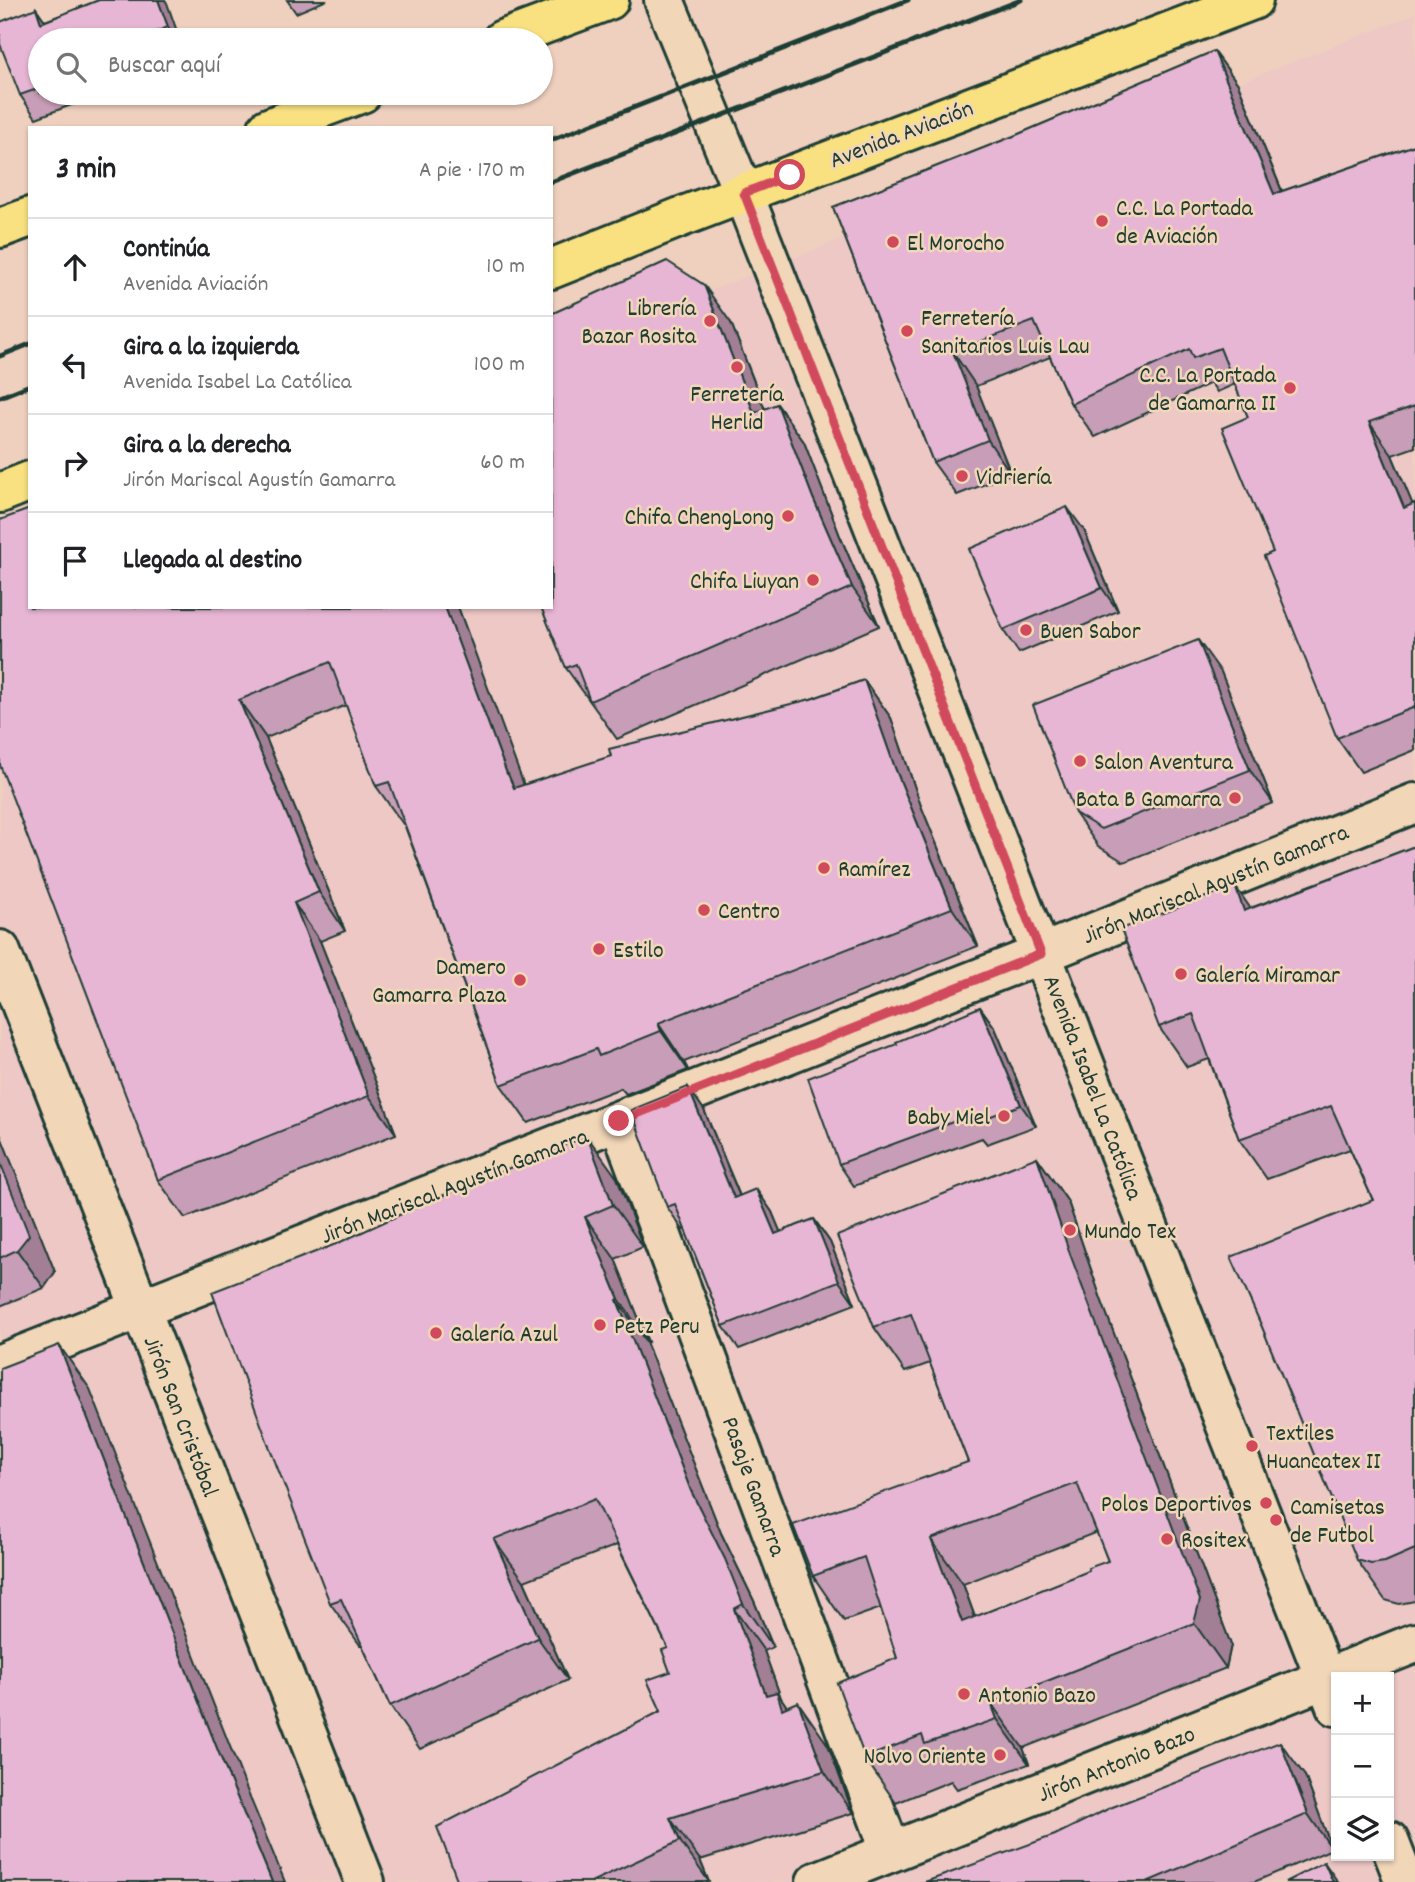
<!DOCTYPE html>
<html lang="es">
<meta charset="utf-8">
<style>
:root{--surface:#fff;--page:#f2f2f2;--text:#202124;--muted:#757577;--line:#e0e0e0}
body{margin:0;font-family:Dekko,sans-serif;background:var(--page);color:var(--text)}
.controls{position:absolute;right:21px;bottom:21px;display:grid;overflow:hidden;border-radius:0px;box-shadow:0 2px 5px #0004}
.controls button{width:63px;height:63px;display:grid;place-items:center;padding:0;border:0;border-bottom:2px solid var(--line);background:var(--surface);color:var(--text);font:35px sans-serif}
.stop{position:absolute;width:21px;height:21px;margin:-16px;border:5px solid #d1495b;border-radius:50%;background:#fff}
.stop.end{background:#d1495b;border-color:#fff;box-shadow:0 2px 7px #0008}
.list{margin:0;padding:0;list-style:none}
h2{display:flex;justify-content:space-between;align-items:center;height:91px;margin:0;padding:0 28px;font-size:30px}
h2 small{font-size:23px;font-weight:400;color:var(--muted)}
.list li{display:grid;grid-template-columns:46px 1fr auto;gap:21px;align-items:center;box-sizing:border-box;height:98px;padding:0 28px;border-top:2px solid var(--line)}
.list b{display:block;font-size:26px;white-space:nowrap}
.list p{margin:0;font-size:23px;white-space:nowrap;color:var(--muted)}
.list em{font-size:23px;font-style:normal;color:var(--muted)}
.icon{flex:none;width:38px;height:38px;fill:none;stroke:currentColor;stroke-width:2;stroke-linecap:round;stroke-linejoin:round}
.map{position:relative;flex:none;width:1415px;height:1882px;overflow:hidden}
.search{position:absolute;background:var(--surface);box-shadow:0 2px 5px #0004;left:28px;top:28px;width:525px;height:77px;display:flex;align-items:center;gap:18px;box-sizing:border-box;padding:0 24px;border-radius:38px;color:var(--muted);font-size:26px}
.panel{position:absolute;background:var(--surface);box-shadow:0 2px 5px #0004;left:28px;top:126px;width:525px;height:483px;border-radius:0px}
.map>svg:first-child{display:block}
</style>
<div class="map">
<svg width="1415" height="1882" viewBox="0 0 1415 1882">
<rect width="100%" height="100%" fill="#efd0be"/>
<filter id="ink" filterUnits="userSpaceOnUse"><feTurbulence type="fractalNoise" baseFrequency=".0143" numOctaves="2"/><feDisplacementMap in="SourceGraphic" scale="14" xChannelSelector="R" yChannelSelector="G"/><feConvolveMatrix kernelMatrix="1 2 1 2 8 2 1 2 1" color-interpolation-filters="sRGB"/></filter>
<g filter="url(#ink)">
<!-- built -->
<path fill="#edc8c5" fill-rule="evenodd" d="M 1415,14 L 1415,1882 L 0,1882 L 0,568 L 30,607 L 551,607 L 551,353 ZM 1336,1677 L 1389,1677 L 1389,1856 L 1336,1856 Z"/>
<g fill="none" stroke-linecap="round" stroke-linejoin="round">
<defs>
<g id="minor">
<polyline points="664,0 743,193 1336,1706"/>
<polyline points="0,950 365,1882"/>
<polyline points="619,1121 891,1852"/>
<polyline points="0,1364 1041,954 1415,803"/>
<polyline points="1389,1841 1405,1882"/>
<polyline points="816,1882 1415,1643"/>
</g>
<g id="primary">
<polyline points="502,40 609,0"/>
<polyline points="268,128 362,93"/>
<polyline points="0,228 30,217"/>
<polyline points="551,269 681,217 1253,0"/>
<polyline points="0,493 30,481"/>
</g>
</defs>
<!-- minor casing -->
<use href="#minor" stroke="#1f3d34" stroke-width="44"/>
<!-- primary casing -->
<use href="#primary" stroke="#1f3d34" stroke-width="44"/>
<!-- minor -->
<use href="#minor" stroke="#f1d6b8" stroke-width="38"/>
<!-- primary -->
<use href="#primary" stroke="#f9e181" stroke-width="38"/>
<!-- rail -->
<g stroke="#1f3d34" stroke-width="5">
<polyline points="551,140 908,0"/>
<polyline points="551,182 1021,0"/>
<polyline points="0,356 30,344"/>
<polyline points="0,397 30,385"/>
</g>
</g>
<!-- wall -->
<g fill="#c89db7" stroke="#1f3d34" stroke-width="2" fill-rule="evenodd">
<polygon points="99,0 165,0 180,40 40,40 40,93 104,93 36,118 20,95 36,8 45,21"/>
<polygon points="287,0 327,0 296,13"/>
<polygon points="1214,51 1238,84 1282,191 1415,145 1415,447 1392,455 1412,504 1415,503 1415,750 1361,772 1337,738 1273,552 1248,417 1235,384 1217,392 1211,383 1095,437 1071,404 1050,357 976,386 1011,474 957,495 933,462 833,207 1014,136"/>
<polygon points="731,323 765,409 777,404 804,442 840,536 879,626 617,739 566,668"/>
<polygon points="1084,530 1118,611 1019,653 1003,630"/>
<polygon points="30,607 458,607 523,785 811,699 864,680 891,718 921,806 978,946 684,1062 688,1070 626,1094 621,1088 528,1123 501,1085 404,824 403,824 376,786 346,705 266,738 345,931 320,941 396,1134 185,1218 158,1180"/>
<polygon points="1221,672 1273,803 1124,862 1098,846 1075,813"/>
<polygon points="1415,846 1415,1601 1399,1604 1385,1600 1357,1560 1373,1200 1350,1149 1267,1179 1239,1139 1209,1059 1187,1067 1159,1027 1250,908"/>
<polygon points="980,1007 995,1028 1036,1126 987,1144 982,1138 854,1186 839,1164 897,1044"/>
<polygon points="688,1087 704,1110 740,1196 756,1189 772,1212 780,1232 814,1219 830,1242 855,1304 739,1349 723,1326 685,1229 683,1230 667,1207"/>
<polygon points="0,1134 55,1272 44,1288 0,1306"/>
<path d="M 1037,1157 L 1068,1202 L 1101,1299 L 1231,1645 L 1226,1668 L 1023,1748 L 1029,1764 L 957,1789 L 951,1781 L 896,1803 L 865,1758 L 897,1658 L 881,1608 L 844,1621 L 813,1576 L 968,1462 L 930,1363 L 905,1372 L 874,1327 ZM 1097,1532 L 1108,1561 L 1089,1571 L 975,1617 L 963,1584 Z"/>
<polygon points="617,1178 643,1247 615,1259 648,1342 646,1342 721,1533 754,1601 773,1647 764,1651 781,1698 787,1707 828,1745 853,1813 700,1860 709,1882 458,1882 661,1711 670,1672 668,1648 617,1545 524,1581 568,1680 420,1749 390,1706 362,1645 360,1645 330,1603 336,1244"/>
<polygon points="1305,1776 1332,1849 1254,1882 925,1882"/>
</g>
<!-- shaded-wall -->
<g fill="#a27f95" stroke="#1f3d34" stroke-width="2">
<polygon points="158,0 165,0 167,3 180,40 177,40 168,27"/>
<polygon points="36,8 52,31 41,23"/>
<polygon points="1214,51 1238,84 1297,228 1274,194"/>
<polygon points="704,285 731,323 781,451 754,413"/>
<polygon points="953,352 976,386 1011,474 988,440"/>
<polygon points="777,404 804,442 840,536 879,626 852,587 813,498"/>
<polygon points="1369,422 1392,455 1415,510 1404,508"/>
<polygon points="1067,507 1084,530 1118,611 1102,588"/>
<polygon points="445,607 458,607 532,807 514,788 507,774"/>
<polygon points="1198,640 1221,672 1273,803 1250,770"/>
<polygon points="864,680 891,718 921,806 978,946 952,908 895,768"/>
<polygon points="239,700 266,738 345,931 319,892"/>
<polygon points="1235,886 1263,926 1244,911"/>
<polygon points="294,903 320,941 396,1134 369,1096"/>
<polygon points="980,1007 995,1028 1036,1126 1021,1105"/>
<polygon points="658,1023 684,1062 688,1070 661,1031"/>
<polygon points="688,1087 704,1110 750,1221 734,1198"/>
<polygon points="0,1134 55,1272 44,1288 17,1250 0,1162"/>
<polygon points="587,1136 617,1178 643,1247 613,1205"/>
<polygon points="1037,1157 1068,1202 1101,1299 1231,1645 1226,1668 1194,1623"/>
<polygon points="756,1189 772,1212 791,1257 775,1234"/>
<polygon points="585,1217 615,1259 648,1342 619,1299"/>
<polygon points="814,1219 830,1242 855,1304 839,1281"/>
<polygon points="617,1300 646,1342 721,1533 754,1601 773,1647 743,1604 691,1491"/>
<polygon points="59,1345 90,1389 249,1795 285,1882 272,1882 218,1751"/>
<polygon points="494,1539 524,1581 568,1680 538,1638"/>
<polygon points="931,1539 963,1584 993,1668 962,1622"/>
<polygon points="734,1609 764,1651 781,1698 806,1734 766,1695"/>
<polygon points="798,1702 828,1745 853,1813 824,1771"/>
<polygon points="991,1703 1023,1748 1029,1764 997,1719"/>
<polygon points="1280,1742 1305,1776 1332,1849 1308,1814"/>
<polygon points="670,1818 700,1860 709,1882 680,1841"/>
<polygon points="1324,1862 1338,1882 1333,1882"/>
</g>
<!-- building -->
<g fill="#e8b6d5" stroke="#1f3d34" stroke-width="2" fill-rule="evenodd">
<polygon points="99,0 158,0 168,27 153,33 155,40 40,40 40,88 20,95 0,44 0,22 36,8 41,23"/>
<polygon points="1214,51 1274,194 1415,145 1415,406 1369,422 1404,508 1415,503 1415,707 1337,738 1264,556 1273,552 1222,428 1248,417 1220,348 1193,358 1189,349 1071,404 1034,321 953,352 988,440 933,462 833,207 1014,136"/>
<polygon points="667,261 704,285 754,413 777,404 813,498 852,587 590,701 576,664 566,668 541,607 551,607 551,314"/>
<polygon points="1067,507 1102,588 1003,630 969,549"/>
<polygon points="30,509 30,607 445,607 507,774 508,774 514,788 611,756 609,749 811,699 864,680 895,768 952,908 658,1023 661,1031 599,1056 596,1049 501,1085 389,782 376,786 330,662 239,700 319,892 294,903 369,1096 158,1180 0,765 0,520"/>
<polygon points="1198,640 1250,770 1101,829 1075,813 1033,705"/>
<polygon points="1415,846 1415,1549 1385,1562 1371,1564 1357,1560 1262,1327 1231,1257 1373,1200 1331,1106 1239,1139 1193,1014 1159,1027 1121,929 1235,886 1244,911"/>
<polygon points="980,1007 1021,1105 972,1123 969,1116 839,1164 808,1078 897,1044 896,1042"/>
<polygon points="688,1087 734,1198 756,1189 775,1234 814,1219 839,1281 723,1326 675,1204 667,1207 631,1110"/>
<polygon points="587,1136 613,1205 585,1217 619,1299 617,1300 691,1491 725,1559 743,1604 734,1609 766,1695 777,1692 782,1709 798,1702 824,1771 670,1818 680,1841 591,1882 458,1882 437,1827 661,1711 647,1680 670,1672 662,1650 668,1648 595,1499 494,1539 538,1638 390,1706 341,1599 330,1603 269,1446 212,1292 336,1244 432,1200"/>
<path d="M 1037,1157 L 1070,1254 L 1200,1600 L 1194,1623 L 991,1703 L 997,1719 L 925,1744 L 922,1735 L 865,1758 L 837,1683 L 897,1658 L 864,1557 L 813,1576 L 793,1525 L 968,1462 L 911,1314 L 874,1327 L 837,1236 ZM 1077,1483 L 1108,1561 L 1088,1568 L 1089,1571 L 962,1622 L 931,1539 Z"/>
<polygon points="0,1162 29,1235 17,1250 0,1258"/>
<polygon points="59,1345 218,1751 272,1882 0,1882 0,1368"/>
<polygon points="1280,1742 1308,1814 1147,1882 925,1882 1055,1835 1110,1808"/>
<polygon points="1324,1862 1333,1882 1285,1882"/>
</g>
</g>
<g fill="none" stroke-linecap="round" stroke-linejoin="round" filter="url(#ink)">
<!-- route -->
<polyline stroke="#d1495b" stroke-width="9" points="619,1121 1041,954 744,193 790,175"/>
</g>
<!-- markers -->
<g fill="#d1495b" stroke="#f1d6b8" stroke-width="2.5">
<circle cx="1102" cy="221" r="7"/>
<circle cx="893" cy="242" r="7"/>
<circle cx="710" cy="321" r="7"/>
<circle cx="907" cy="331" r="7"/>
<circle cx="737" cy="367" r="7"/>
<circle cx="1290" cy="388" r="7"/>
<circle cx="962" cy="476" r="7"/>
<circle cx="788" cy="516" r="7"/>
<circle cx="813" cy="580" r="7"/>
<circle cx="1026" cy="630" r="7"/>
<circle cx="1080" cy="761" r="7"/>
<circle cx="1235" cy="798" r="7"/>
<circle cx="824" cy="868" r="7"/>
<circle cx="704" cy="910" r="7"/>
<circle cx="599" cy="949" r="7"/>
<circle cx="1181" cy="974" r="7"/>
<circle cx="520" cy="980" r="7"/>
<circle cx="1004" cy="1116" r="7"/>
<circle cx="1070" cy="1230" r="7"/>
<circle cx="600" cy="1325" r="7"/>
<circle cx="436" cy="1333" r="7"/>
<circle cx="1252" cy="1446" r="7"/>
<circle cx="1266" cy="1503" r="7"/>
<circle cx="1276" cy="1520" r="7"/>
<circle cx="1167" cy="1539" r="7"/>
<circle cx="964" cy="1694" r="7"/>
<circle cx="1000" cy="1755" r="7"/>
</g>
<g text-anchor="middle" stroke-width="5" stroke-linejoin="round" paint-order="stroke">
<!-- street labels -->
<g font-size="24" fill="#1f3d34" stroke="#f1d6b8">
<text transform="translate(901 133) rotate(-21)" y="8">Avenida Aviación</text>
<text transform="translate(1215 883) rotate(-22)" y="8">Jirón Mariscal Agustín Gamarra</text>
<text transform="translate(1094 1087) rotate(69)" y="8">Avenida Isabel La Católica</text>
<text transform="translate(454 1185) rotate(-21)" y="8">Jirón Mariscal Agustín Gamarra</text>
<text transform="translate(182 1416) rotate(69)" y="8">Jirón San Cristóbal</text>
<text transform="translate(755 1486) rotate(70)" y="8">Pasaje Gamarra</text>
<text transform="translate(1116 1763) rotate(-22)" y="8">Jirón Antonio Bazo</text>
</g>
<!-- poi labels -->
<g font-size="24" fill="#1f3d34" stroke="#f1d6b8" text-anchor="start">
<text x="1116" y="215">C.C. La Portada<tspan x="1116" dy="28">de Aviación</tspan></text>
<text x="907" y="250">El Morocho</text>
<text x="696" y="315" text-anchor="end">Librería<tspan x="696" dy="28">Bazar Rosita</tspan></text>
<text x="921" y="325">Ferretería<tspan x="921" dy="28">Sanitarios Luis Lau</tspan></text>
<text x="1276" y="382" text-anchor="end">C.C. La Portada<tspan x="1276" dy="28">de Gamarra II</tspan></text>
<text x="737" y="401" text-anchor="middle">Ferretería<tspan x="737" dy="28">Herlid</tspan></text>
<text x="976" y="484">Vidriería</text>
<text x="774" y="524" text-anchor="end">Chifa ChengLong</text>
<text x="799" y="588" text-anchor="end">Chifa Liuyan</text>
<text x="1040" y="638">Buen Sabor</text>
<text x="1094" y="769">Salon Aventura</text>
<text x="1221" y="806" text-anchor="end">Bata B Gamarra</text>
<text x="838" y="876">Ramírez</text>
<text x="718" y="918">Centro</text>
<text x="613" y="957">Estilo</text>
<text x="506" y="974" text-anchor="end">Damero<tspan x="506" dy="28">Gamarra Plaza</tspan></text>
<text x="1195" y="982">Galería Miramar</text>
<text x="990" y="1124" text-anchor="end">Baby Miel</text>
<text x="1084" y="1238">Mundo Tex</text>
<text x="614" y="1333">Petz Peru</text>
<text x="450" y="1341">Galería Azul</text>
<text x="1266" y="1440">Textiles<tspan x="1266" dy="28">Huancatex II</tspan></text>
<text x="1252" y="1511" text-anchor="end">Polos Deportivos</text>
<text x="1290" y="1514">Camisetas<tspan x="1290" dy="28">de Futbol</tspan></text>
<text x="1181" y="1547">Rositex</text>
<text x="978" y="1702">Antonio Bazo</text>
<text x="986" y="1763" text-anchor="end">Nolvo Oriente</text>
</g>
</g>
</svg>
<div class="controls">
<button>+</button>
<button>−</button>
<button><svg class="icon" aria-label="layers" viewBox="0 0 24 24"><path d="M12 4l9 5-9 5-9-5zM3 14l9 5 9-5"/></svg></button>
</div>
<div class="stop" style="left:790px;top:175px"></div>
<div class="stop end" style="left:619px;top:1121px"></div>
<div class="search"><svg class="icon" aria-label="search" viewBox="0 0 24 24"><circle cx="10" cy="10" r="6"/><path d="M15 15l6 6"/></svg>Buscar aquí</div>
<section class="panel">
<h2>3 min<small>A pie · 170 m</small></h2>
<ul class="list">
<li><svg class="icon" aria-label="ahead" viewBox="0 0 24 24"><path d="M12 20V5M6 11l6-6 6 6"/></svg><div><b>Continúa</b><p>Avenida Aviación</p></div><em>10 m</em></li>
<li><svg class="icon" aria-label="left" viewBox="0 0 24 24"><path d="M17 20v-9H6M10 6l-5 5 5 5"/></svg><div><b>Gira a la izquierda</b><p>Avenida Isabel La Católica</p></div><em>100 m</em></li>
<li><svg class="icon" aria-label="right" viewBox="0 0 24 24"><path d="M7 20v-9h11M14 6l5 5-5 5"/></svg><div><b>Gira a la derecha</b><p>Jirón Mariscal Agustín Gamarra</p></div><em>60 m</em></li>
<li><svg class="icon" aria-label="arrive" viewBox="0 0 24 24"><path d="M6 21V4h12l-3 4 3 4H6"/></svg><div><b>Llegada al destino</b></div></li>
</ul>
</section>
</div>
